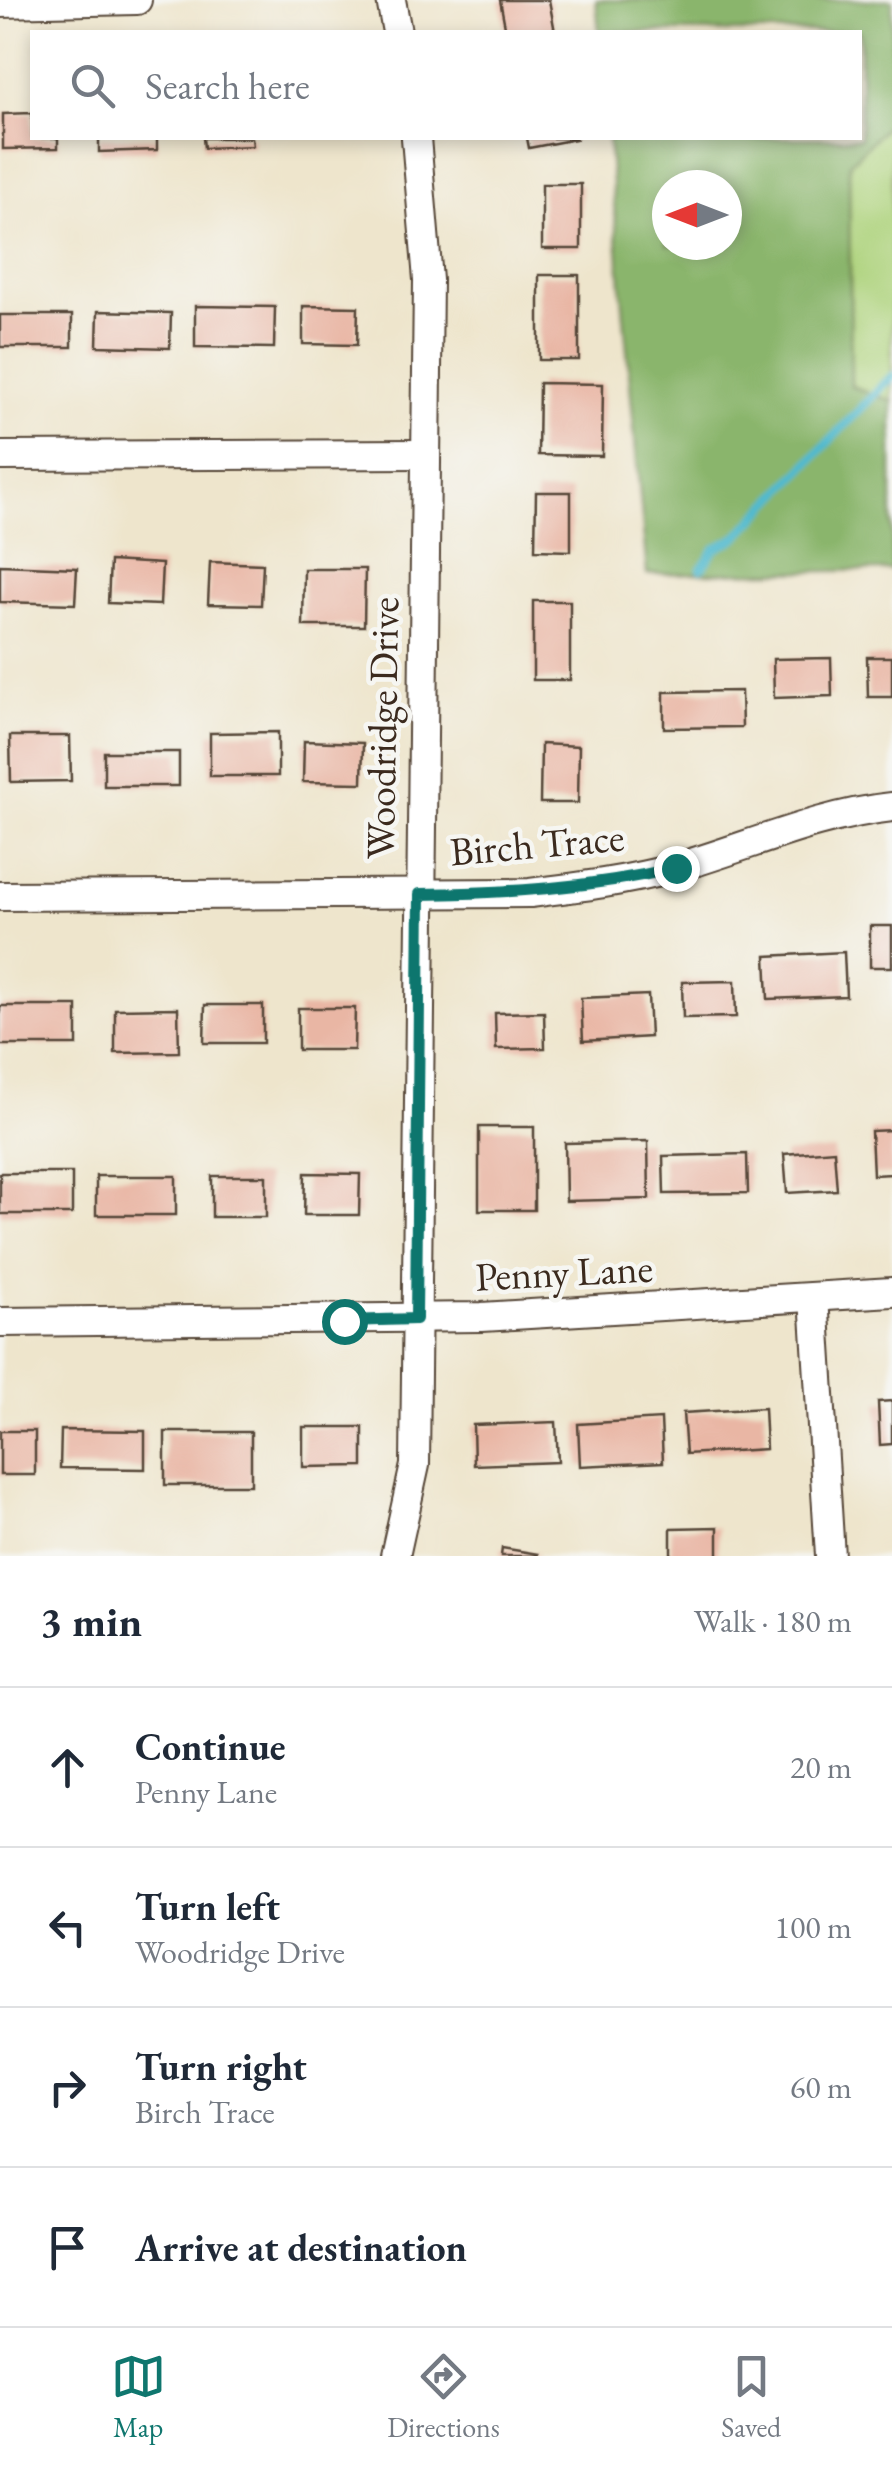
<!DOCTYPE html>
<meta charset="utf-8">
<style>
:root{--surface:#fff;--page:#f2f2f3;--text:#1f2937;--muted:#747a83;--line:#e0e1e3;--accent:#0f766e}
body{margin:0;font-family:"EB Garamond",serif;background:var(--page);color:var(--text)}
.compass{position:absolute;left:652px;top:170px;width:90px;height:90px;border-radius:50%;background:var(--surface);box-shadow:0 5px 15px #0003;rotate:270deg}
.stop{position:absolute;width:30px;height:30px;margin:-22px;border:8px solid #0f766e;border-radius:50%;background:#fff}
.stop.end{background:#0f766e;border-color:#fff;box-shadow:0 2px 10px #0008}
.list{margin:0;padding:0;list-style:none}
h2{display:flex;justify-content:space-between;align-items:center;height:130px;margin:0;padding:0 40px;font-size:42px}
h2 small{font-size:32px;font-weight:400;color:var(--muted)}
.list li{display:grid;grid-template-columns:65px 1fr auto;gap:30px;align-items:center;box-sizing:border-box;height:160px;padding:0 40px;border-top:2px solid var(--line)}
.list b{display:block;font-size:38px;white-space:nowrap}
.list p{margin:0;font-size:32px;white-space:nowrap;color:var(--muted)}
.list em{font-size:32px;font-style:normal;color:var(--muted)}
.icon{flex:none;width:55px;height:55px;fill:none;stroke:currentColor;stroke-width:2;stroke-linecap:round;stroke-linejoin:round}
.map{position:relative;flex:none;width:892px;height:1556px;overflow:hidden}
.search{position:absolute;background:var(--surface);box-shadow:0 5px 15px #0003;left:30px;right:30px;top:30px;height:110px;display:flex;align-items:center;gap:25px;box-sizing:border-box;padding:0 35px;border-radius:0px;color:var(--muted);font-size:38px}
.sheet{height:770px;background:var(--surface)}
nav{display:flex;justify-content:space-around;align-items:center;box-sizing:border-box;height:140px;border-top:2px solid var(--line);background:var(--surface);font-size:28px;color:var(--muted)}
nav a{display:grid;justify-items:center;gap:5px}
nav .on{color:var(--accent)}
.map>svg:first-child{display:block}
</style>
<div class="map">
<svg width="892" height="1556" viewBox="0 0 892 1556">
<rect width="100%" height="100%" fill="#f6f6f2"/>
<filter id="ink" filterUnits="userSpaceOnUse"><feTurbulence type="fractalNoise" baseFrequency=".01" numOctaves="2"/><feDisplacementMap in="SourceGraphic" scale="20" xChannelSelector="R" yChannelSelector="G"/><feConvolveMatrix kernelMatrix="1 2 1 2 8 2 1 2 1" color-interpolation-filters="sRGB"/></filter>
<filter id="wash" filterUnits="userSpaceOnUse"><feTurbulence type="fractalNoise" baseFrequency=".0048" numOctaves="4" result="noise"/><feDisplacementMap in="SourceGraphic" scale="40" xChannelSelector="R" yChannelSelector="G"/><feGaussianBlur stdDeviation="2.25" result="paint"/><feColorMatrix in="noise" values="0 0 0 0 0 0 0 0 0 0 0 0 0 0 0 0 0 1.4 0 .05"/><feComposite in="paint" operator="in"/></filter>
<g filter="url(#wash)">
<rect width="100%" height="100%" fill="#eee5cc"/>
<!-- green -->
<polygon fill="#aed37d" stroke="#747e4e" stroke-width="2.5" points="892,121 892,401 851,386 849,163"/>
<!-- forest -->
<path fill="#8ab56c" stroke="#627045" stroke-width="2.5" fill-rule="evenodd" d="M 596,0 L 892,0 L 892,121 L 849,164 L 851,386 L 892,401 L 892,570 L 647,574 L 608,138 L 860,138 L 860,32 L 599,32 ZM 667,185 L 727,185 L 727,245 L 667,245 Z"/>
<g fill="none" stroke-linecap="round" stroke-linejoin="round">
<!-- stream -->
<polyline stroke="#51bacf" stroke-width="9" points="701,569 715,549 737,537 892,376"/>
</g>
<g id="blocks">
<!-- building -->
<g fill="#e9b6a4">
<polygon points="500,0 549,0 555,32 506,32"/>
<polygon points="32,113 32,138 58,138 58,148 3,149 3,114"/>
<polygon points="99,138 157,138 157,150 99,152"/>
<polygon points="203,138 252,138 253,146 204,148"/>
<polygon points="527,138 575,138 576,139 529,148"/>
<rect x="542" y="184" width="39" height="65"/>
<rect x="539" y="275" width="40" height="85"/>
<polygon points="195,306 275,307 274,348 195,347"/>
<polygon points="303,306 358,307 357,345 303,344"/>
<polygon points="98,311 171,313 170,348 97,346"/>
<rect x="0" y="315" width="72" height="32"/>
<polygon points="539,383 603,384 602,456 538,455"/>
<polygon points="536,492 571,492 571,551 535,550"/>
<polygon points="110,561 162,564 160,605 108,603"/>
<polygon points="210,562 263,564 261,605 208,604"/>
<polygon points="0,565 77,568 75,604 0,602"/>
<polygon points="304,569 365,569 364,626 303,626"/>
<rect x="533" y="601" width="37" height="79"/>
<polygon points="867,657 892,657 892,697 868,697"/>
<polygon points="831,658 832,696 774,698 773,659"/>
<polygon points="741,691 742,727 664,728 664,692"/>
<polygon points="278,732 278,776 210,776 210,733"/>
<polygon points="10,736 70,736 71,781 11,782"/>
<polygon points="304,741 363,743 362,783 303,782"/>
<polygon points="541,744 579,746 578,803 540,803"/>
<rect x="104" y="752" width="75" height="34"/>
<rect x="870" y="926" width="22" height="41"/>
<polygon points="844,952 846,996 768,999 766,956"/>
<polygon points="735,981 736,1017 683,1018 682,982"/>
<polygon points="648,995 650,1037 583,1041 581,998"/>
<polygon points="205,1005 263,1005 263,1043 204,1043"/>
<rect x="0" y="1006" width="77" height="39"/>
<polygon points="178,1008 179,1052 115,1053 115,1009"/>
<polygon points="298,1008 355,1008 354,1050 298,1050"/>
<polygon points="544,1012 545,1048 496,1049 495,1013"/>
<rect x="479" y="1127" width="55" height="83"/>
<polygon points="892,1130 892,1174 873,1175 871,1131"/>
<polygon points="648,1141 649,1199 566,1201 565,1143"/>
<polygon points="834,1150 837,1190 787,1193 784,1154"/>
<polygon points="747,1154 748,1193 664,1194 663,1156"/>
<rect x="0" y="1173" width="72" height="41"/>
<polygon points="305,1173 360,1174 359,1215 304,1215"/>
<rect x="96" y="1176" width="80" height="39"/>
<rect x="212" y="1176" width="54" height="41"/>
<polygon points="892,1401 892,1444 880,1445 878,1402"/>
<polygon points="764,1408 766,1449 686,1454 683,1413"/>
<polygon points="661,1419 663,1462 580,1466 578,1424"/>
<polygon points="556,1422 558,1462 474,1465 473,1425"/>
<polygon points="303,1427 363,1427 363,1466 303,1467"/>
<polygon points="61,1430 145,1431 145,1469 60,1468"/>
<rect x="0" y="1431" width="35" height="44"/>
<rect x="165" y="1432" width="86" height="53"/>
<polygon points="718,1527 718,1556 671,1556 671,1528"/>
<polygon points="502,1548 538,1554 537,1556 501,1556"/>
</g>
</g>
</g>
<g filter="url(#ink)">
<use href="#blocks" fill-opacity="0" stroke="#564638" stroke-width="2.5"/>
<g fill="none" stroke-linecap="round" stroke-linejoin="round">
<defs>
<g id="minor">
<polyline points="391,0 397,32"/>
<polyline points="0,3 137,0"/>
<polyline points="0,456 426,454"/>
<path d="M 0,896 L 530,893 C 579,887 627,881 675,868 C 748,847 817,815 892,807"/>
<polyline points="814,1297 830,1556"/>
<polyline points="0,1322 482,1317 892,1292"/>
<polyline points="395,1556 415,1465 428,280 416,138"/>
</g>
</defs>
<!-- minor casing -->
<use href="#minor" stroke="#564638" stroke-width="32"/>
<!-- minor -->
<use href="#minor" stroke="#fff" stroke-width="28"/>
</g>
</g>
<g fill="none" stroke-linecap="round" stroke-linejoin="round" filter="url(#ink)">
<!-- route -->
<path stroke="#0f766e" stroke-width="12" d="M 344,1321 L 416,1319 L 420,894 C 508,893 590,888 676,868"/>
</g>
<g text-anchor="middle" stroke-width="9" stroke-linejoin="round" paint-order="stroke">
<!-- street labels -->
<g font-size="40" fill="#3b2a1e" stroke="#f6f6f2">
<text transform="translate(382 728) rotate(-89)" y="14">Woodridge Drive</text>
<text transform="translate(537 844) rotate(-5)" y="14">Birch Trace</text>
<text transform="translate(564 1272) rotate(-3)" y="14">Penny Lane</text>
</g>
</g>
</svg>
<svg class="compass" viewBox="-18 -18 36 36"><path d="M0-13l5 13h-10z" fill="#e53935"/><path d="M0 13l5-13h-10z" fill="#747a83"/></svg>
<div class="stop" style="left:344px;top:1321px"></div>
<div class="stop end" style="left:676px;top:868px"></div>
<div class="search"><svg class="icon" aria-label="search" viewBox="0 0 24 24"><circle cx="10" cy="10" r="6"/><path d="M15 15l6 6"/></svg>Search here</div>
</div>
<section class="sheet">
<h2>3 min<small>Walk · 180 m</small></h2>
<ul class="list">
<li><svg class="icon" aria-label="ahead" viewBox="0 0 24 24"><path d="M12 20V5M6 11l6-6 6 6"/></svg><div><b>Continue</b><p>Penny Lane</p></div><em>20 m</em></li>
<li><svg class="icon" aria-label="left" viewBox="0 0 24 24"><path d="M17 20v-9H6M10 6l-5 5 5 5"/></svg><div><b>Turn left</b><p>Woodridge Drive</p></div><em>100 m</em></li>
<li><svg class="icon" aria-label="right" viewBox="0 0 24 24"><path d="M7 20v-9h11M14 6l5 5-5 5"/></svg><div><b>Turn right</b><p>Birch Trace</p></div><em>60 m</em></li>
<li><svg class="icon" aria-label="arrive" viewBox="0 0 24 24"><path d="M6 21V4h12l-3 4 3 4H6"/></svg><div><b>Arrive at destination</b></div></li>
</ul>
</section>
<nav>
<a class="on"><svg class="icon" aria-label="map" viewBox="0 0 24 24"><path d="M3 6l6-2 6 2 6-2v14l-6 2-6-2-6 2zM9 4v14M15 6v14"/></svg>Map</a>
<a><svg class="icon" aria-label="directions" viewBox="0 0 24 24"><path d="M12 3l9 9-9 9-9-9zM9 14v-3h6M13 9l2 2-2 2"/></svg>Directions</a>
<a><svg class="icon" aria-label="saved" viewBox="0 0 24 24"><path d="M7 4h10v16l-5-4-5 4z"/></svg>Saved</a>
</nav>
